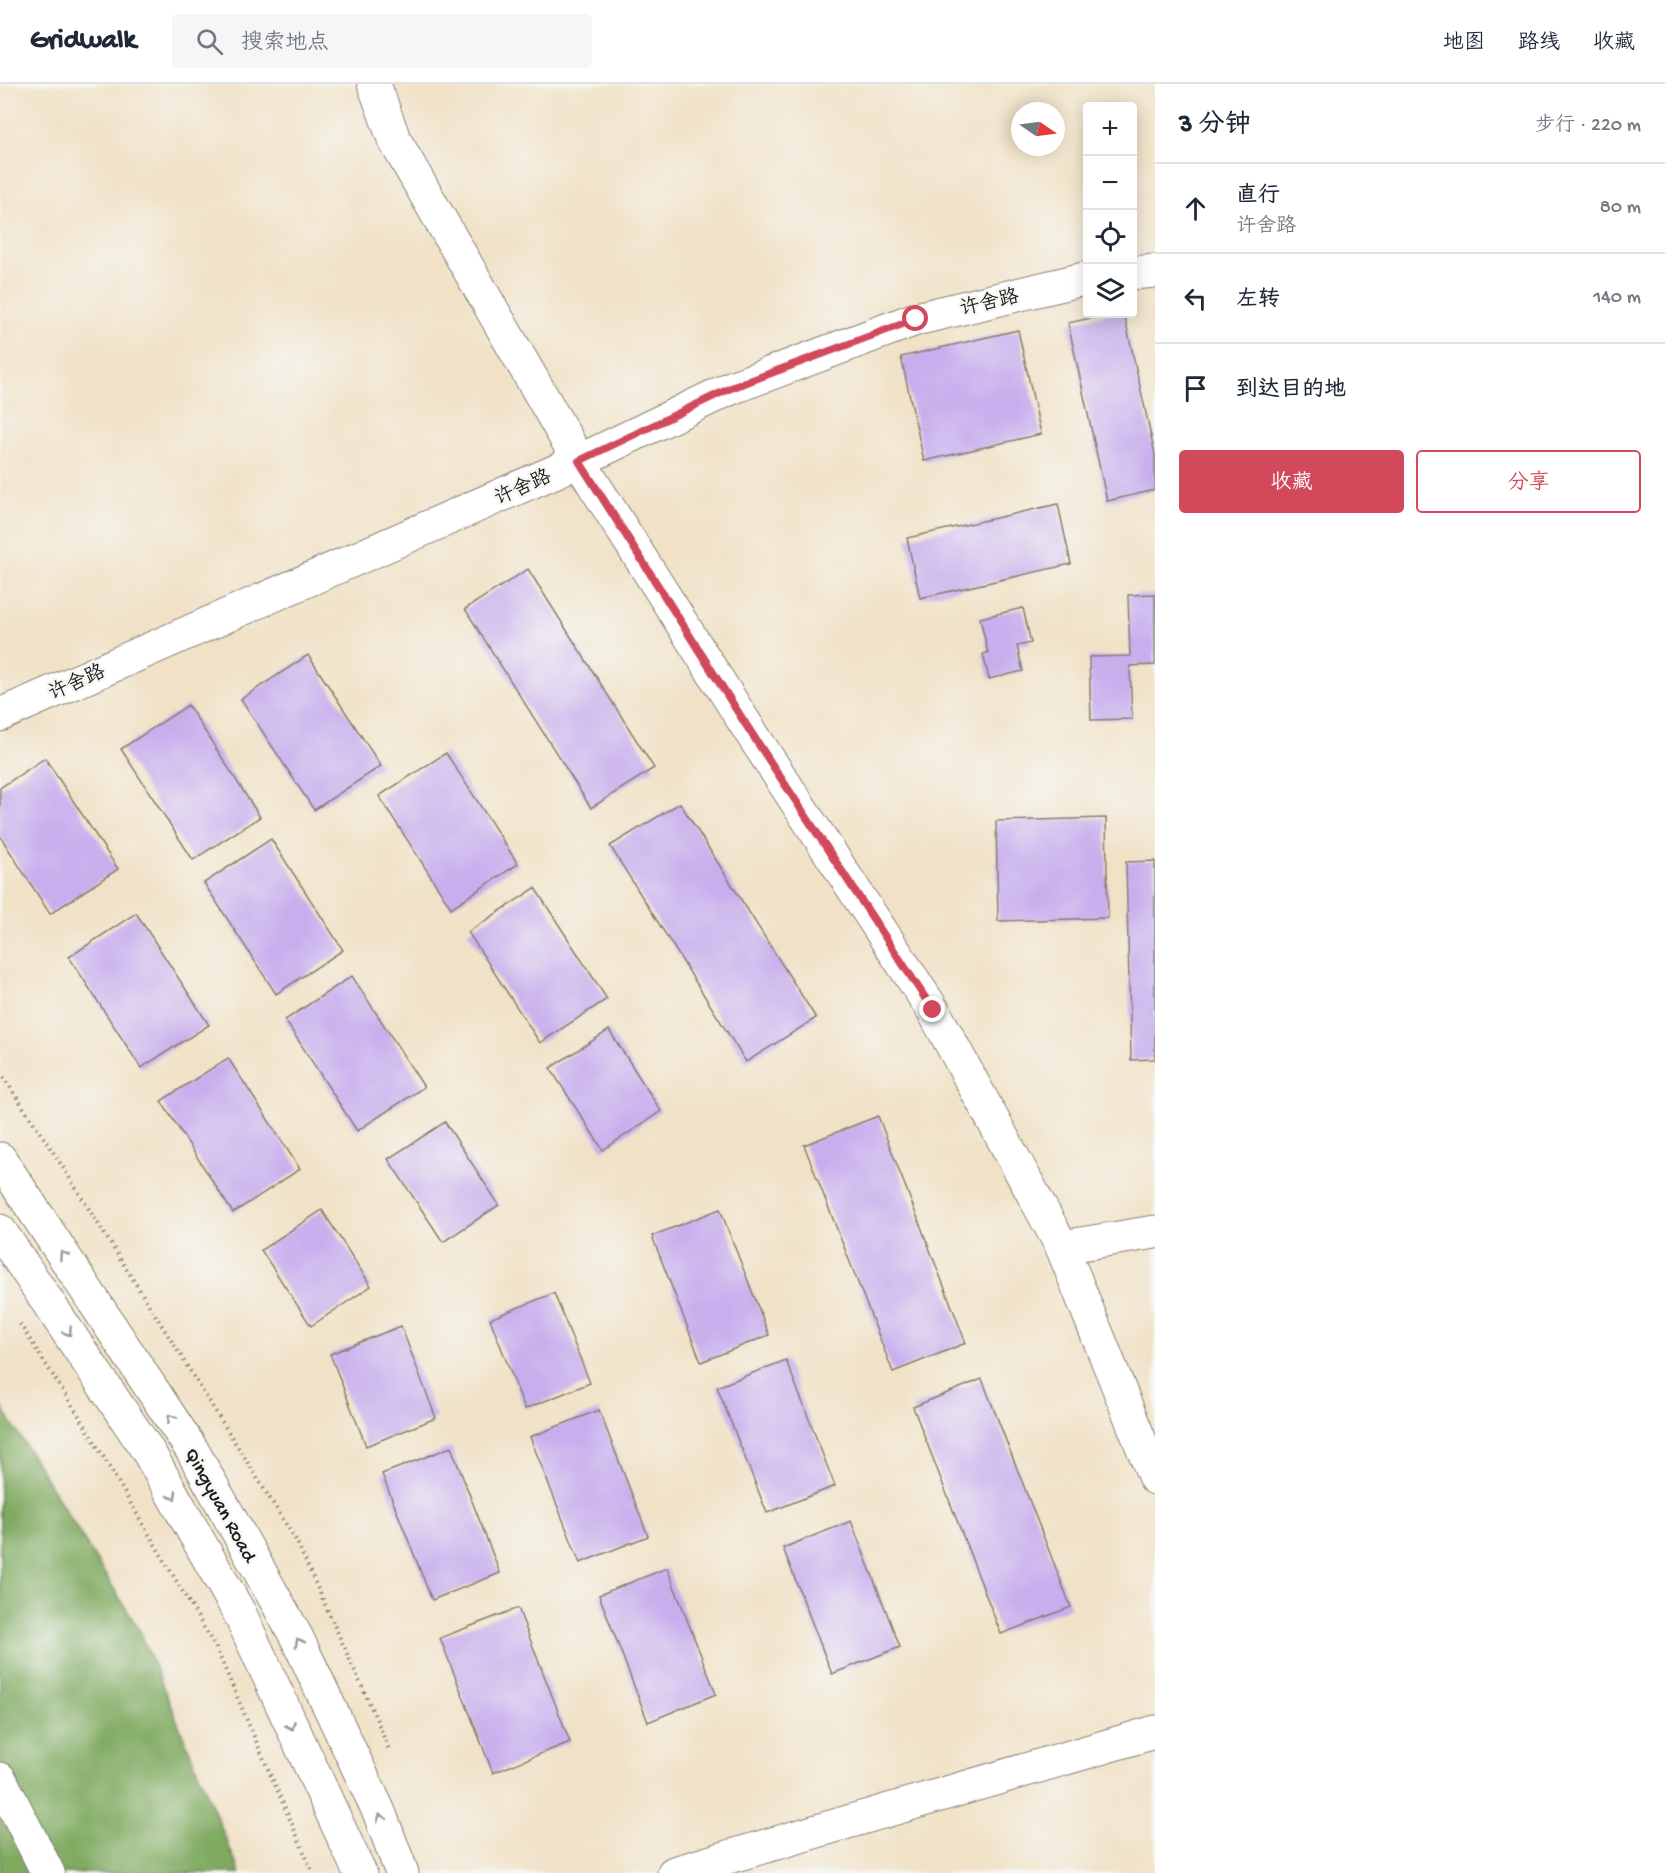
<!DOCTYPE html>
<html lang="zh">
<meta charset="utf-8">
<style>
:root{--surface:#fff;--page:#f6f6f7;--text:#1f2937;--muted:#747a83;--line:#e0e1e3;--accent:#d1495b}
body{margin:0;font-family:"Gochi Hand","LXGW WenKai TC",sans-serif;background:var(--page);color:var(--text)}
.controls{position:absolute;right:18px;top:18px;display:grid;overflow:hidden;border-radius:6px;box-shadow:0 3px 15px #0003}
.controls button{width:54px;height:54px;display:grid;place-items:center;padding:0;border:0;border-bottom:2px solid var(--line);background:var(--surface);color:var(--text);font:30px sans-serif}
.compass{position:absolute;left:1011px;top:18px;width:54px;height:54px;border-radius:50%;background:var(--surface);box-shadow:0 3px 15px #0003;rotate:103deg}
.stop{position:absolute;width:18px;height:18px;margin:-14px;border:4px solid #d1495b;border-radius:50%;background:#fff}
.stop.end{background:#d1495b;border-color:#fff;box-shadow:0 2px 6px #0008}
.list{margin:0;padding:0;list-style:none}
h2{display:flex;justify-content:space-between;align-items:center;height:78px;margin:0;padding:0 24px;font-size:26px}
h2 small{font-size:20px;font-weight:400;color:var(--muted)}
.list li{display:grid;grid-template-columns:39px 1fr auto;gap:18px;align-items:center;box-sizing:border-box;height:90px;padding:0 24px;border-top:2px solid var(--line)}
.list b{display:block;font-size:22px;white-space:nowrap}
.list p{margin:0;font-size:20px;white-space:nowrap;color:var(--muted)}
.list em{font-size:20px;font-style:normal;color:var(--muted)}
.actions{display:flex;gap:12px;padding:18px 24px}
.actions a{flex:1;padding:14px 0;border:2px solid var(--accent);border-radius:6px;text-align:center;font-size:21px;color:var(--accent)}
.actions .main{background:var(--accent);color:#fff}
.icon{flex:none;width:33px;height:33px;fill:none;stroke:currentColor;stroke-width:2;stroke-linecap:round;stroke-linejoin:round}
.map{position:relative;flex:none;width:1155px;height:1789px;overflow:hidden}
header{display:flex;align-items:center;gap:36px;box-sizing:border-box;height:84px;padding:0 30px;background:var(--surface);border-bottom:2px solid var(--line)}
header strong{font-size:28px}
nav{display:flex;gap:33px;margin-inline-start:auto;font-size:21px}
.search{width:420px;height:54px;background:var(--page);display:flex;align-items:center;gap:15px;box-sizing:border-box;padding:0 21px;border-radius:6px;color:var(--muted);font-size:22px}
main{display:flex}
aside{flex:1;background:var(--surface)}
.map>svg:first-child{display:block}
</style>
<header>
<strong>Gridwalk</strong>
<div class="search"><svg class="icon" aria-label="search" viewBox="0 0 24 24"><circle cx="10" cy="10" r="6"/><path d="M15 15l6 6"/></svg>搜索地点</div>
<nav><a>地图</a><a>路线</a><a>收藏</a></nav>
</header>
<main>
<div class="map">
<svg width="1155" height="1789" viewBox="0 0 1155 1789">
<rect width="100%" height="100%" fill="#f6f6f2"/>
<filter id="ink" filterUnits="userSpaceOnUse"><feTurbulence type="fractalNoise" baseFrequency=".0167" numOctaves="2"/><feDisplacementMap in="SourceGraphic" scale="12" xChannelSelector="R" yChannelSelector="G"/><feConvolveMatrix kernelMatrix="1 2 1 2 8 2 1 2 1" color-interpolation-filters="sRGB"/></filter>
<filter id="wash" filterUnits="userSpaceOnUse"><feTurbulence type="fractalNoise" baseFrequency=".008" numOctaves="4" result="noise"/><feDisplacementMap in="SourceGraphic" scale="24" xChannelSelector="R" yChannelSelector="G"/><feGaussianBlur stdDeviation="1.35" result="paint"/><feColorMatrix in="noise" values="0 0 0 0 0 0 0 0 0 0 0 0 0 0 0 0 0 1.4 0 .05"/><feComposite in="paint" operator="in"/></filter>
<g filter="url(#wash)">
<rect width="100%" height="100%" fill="#f1e2c7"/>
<!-- forest -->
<polygon fill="#7faa61" stroke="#4e633e" stroke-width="1.5" points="0,1320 140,1547 240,1789 0,1789"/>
<g id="blocks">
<!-- building -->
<g fill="#c7aeed">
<polygon points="1109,230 1124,230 1155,370 1155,406 1107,417 1068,239"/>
<polygon points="1018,246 1041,350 924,377 901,273"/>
<polygon points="1058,420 1071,480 920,514 907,454"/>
<polygon points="528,485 654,684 591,724 465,525"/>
<polygon points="1155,510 1155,581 1130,582 1132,635 1091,636 1089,573 1130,572 1128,511"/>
<polygon points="1023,524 1031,559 1017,562 1023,587 989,595 983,570 988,569 980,534"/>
<polygon points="308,571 381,682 314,726 241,615"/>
<polygon points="188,621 260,733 193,776 121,665"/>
<polygon points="446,669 518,780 451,824 379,712"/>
<polygon points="45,674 118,785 50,830 0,752 0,704"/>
<polygon points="680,719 816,934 746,978 610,762"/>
<polygon points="1106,734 1108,834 998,837 996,737"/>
<polygon points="271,755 343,866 276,910 204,799"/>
<polygon points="1155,777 1155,975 1131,976 1126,778"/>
<polygon points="535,804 607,915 540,959 468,848"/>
<polygon points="136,829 209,941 141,984 69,873"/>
<polygon points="352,892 424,1003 357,1047 285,936"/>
<polygon points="609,946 661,1027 603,1066 550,984"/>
<polygon points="228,974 300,1085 233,1129 161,1017"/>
<polygon points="878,1032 966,1259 893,1288 804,1061"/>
<polygon points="445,1038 499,1121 443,1158 388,1075"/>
<polygon points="720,1125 769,1251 701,1278 652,1152"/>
<polygon points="322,1126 371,1202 311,1242 261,1166"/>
<polygon points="554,1209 590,1299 525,1325 490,1235"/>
<polygon points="401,1242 436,1334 366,1362 330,1270"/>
<polygon points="786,1276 835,1402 767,1429 717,1303"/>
<polygon points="982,1295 1071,1523 1001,1550 913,1323"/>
<polygon points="599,1326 648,1452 580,1479 530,1353"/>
<polygon points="451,1363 500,1489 432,1516 382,1390"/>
<polygon points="851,1437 900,1563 832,1590 783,1464"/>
<polygon points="667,1484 716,1610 648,1638 599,1511"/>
<polygon points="518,1524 570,1658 493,1689 440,1554"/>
</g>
</g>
</g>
<g filter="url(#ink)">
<use href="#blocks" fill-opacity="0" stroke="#867f72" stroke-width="1.5"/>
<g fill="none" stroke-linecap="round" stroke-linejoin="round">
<defs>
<g id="minor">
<polyline points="374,0 394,55 579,377 750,647 933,926 1062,1163 1155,1394"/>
<polyline points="1132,189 1155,187"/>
<polyline points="0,631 579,377 731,304 916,235 1088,194"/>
<polyline points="0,1075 192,1366 297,1554 379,1728 402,1789"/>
<polyline points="0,1147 148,1367 240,1530 360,1789"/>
<polyline points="1062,1163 1155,1148"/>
<polyline points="0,1695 48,1789"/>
<polyline points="674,1789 1155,1648"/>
</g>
</defs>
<!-- minor casing -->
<use href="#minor" stroke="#867f72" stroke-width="35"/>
<!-- path -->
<g stroke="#867f72" stroke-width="4" stroke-dasharray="1.5 4.5" stroke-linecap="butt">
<polyline points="0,988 57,1074 296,1456 376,1634 390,1668"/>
<polyline points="20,1240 81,1335 216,1564 313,1789"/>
</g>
<!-- minor -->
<use href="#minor" stroke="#fff" stroke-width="33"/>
</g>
<!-- one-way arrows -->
<defs><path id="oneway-chevron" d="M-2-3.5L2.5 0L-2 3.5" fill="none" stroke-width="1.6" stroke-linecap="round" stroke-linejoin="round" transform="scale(1.5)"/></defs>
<g stroke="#999">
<use href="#oneway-chevron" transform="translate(63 1171) rotate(-124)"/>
<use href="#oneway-chevron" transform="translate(68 1248) rotate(56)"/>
<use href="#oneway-chevron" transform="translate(171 1334) rotate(-124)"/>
<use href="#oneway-chevron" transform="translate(173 1412) rotate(60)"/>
<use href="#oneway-chevron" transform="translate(299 1558) rotate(-117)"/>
<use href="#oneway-chevron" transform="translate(291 1642) rotate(66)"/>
<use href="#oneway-chevron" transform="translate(381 1734) rotate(-111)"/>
</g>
</g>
<g fill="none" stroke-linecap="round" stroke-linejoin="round" filter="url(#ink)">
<!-- route -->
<polyline stroke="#d1495b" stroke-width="8" points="916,235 731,304 579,377 750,647 933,926"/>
</g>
<g text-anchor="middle" stroke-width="5" stroke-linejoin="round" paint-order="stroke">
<!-- street labels -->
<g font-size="20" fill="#1c1c1c" stroke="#f6f6f2">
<text transform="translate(989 217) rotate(-13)" y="7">许舍路</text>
<text transform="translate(522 402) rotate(-24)" y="7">许舍路</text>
<text transform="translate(76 597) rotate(-24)" y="7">许舍路</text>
<text transform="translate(222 1420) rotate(61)" y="7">Qingyuan Road</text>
</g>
</g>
</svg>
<div class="controls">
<button>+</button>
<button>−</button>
<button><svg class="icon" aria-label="locate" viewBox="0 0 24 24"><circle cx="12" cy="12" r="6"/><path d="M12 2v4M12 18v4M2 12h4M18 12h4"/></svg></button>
<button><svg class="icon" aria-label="layers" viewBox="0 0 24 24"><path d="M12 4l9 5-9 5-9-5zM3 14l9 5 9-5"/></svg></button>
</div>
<svg class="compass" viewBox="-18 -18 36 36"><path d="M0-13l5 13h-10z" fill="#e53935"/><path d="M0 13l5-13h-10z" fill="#747a83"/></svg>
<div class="stop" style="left:916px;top:235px"></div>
<div class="stop end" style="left:933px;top:926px"></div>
</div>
<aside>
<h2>3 分钟<small>步行 · 220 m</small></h2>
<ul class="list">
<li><svg class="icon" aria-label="ahead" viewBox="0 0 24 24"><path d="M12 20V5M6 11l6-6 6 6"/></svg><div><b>直行</b><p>许舍路</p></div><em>80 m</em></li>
<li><svg class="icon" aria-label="left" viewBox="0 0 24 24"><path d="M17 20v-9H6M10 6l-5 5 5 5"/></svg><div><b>左转</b></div><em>140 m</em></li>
<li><svg class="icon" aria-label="arrive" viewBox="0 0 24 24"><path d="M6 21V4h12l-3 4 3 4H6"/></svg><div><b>到达目的地</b></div></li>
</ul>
<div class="actions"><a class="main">收藏</a><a>分享</a></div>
</aside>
</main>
